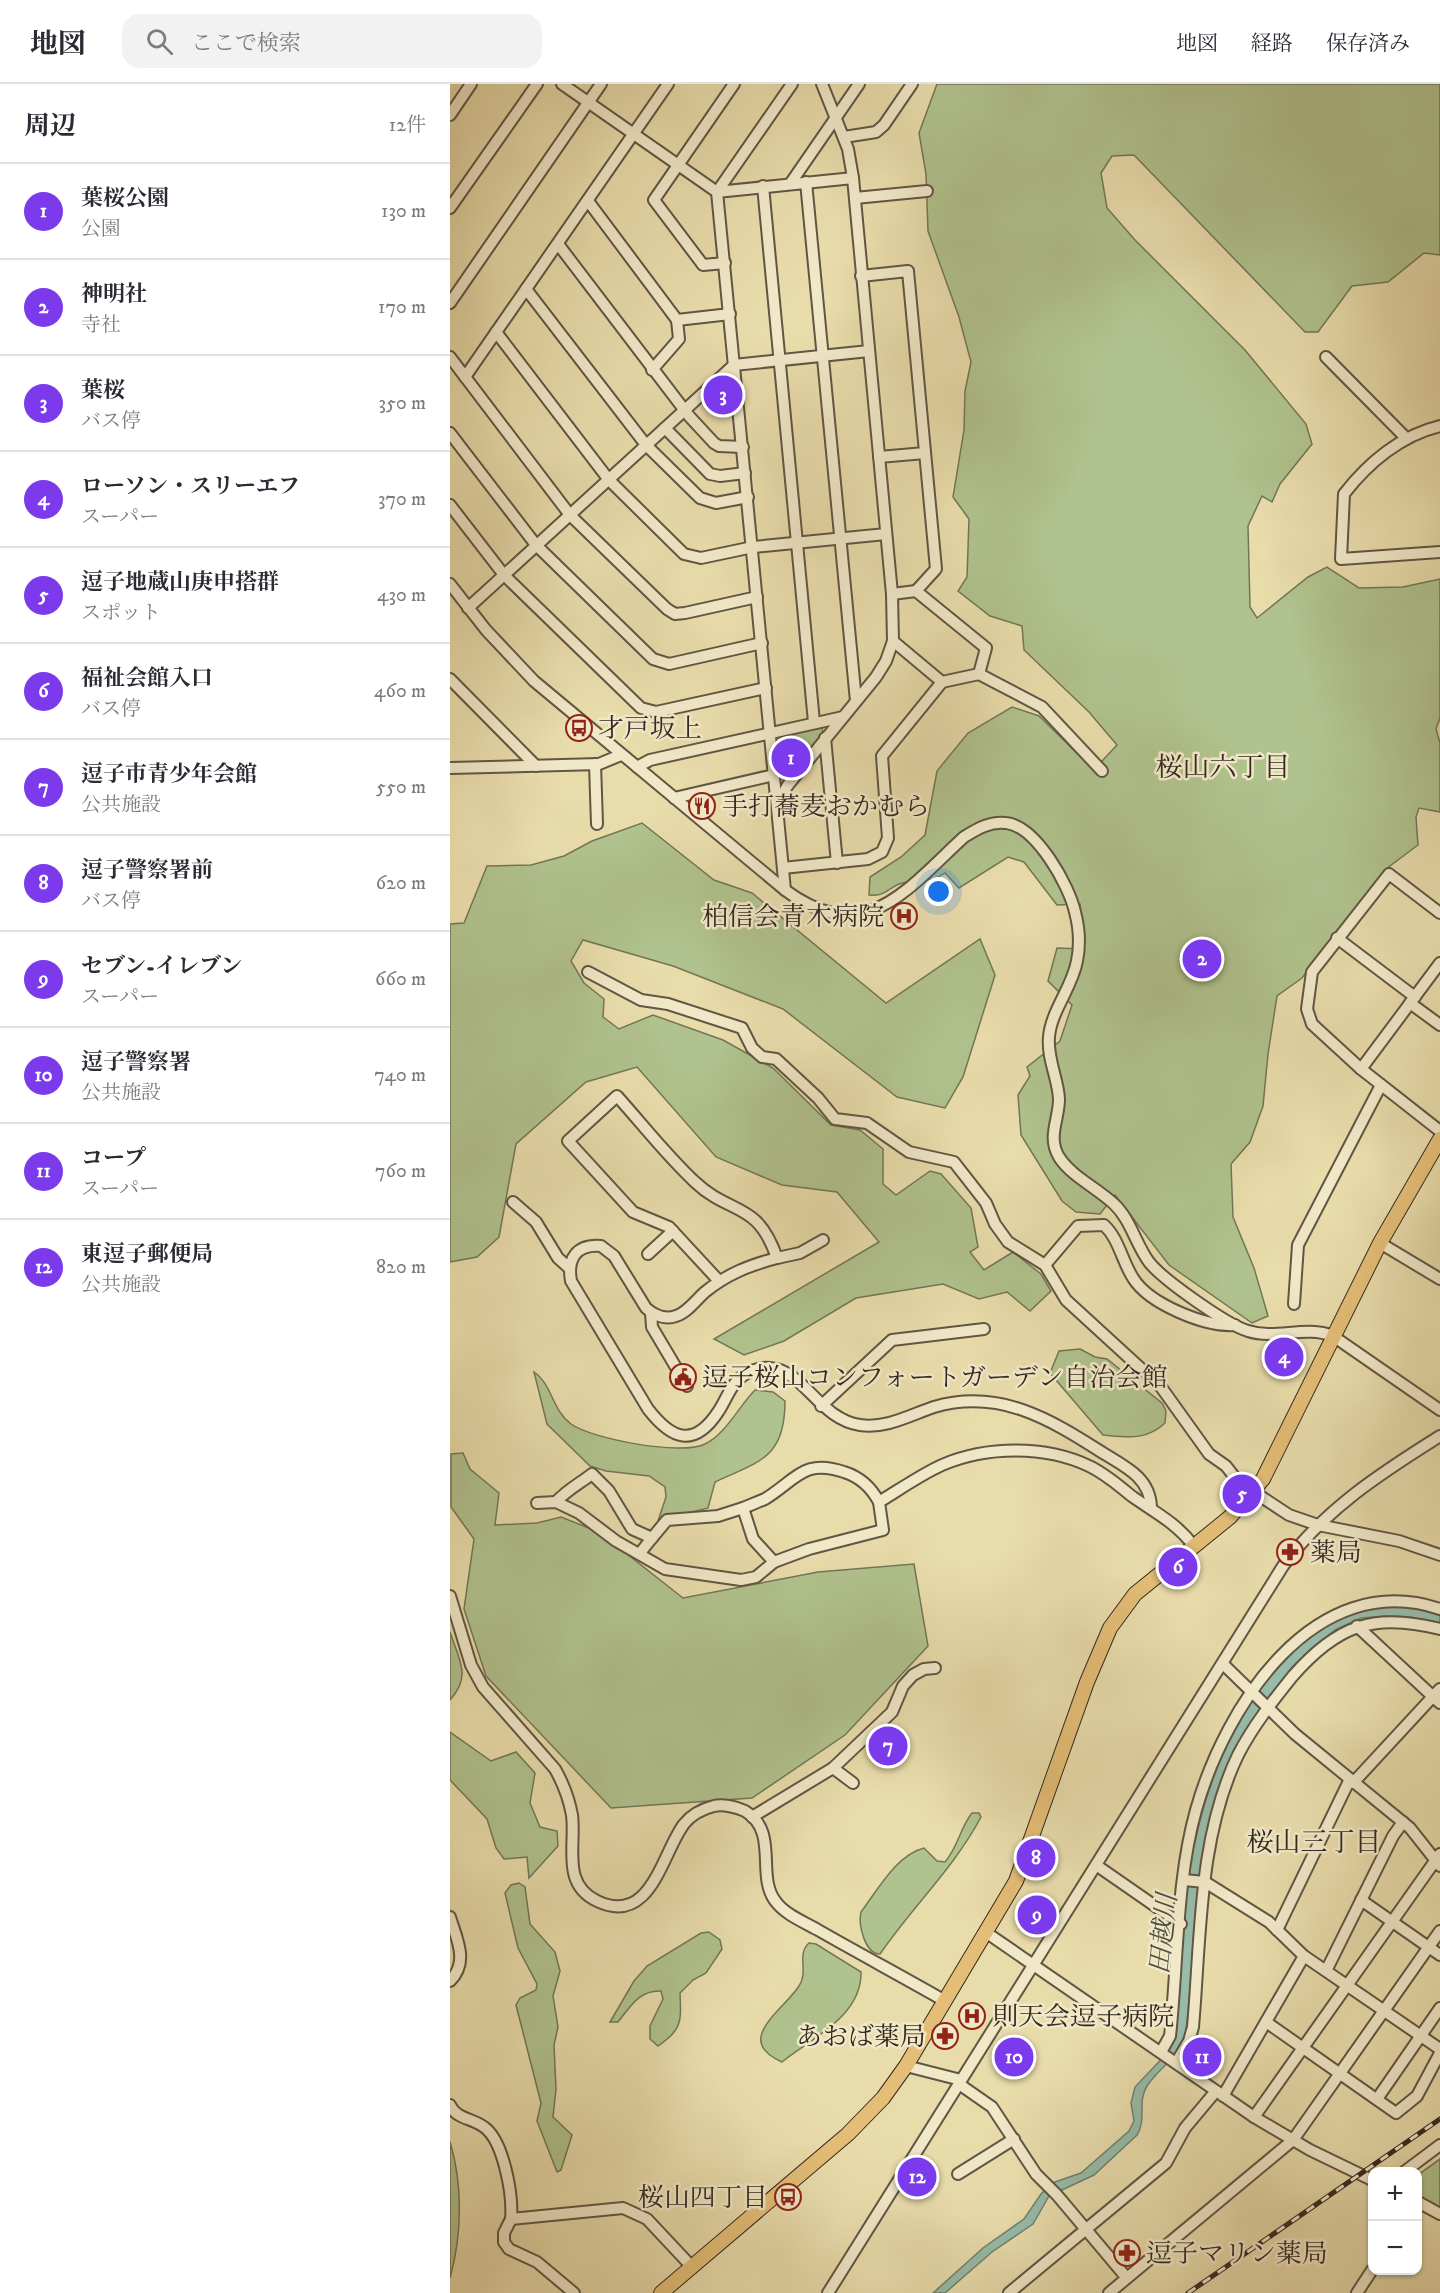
<!DOCTYPE html>
<html lang="ja">
<meta charset="utf-8">
<style>
:root{--surface:#fff;--page:#f2f2f3;--text:#2b2b33;--muted:#7c7c81;--line:#e1e1e2;--accent:#7c3aed}
body{margin:0;font-family:"IM FELL DW Pica","Noto Serif JP",serif;background:var(--page);color:var(--text)}
.controls{position:absolute;right:18px;bottom:18px;display:grid;overflow:hidden;border-radius:12px;box-shadow:0 2px 4px #0004}
.controls button{width:54px;height:54px;display:grid;place-items:center;padding:0;border:0;border-bottom:2px solid var(--line);background:var(--surface);color:var(--text);font:30px sans-serif}
.you{position:absolute;left:489px;top:808px;width:21px;height:21px;margin:-15px;border:4px solid #fff;border-radius:50%;background:#1a73e8;box-shadow:0 0 0 9px #1a73e833}
.badge{display:grid;place-items:center;width:39px;height:39px;border-radius:50%;background:var(--accent);color:#fff;font-size:20px;font-weight:700}
.pin{position:absolute;translate:-50% -50%;border:3px solid #fff;box-shadow:0 2px 6px #0006}
.list{margin:0;padding:0;list-style:none}
h2{display:flex;justify-content:space-between;align-items:center;height:78px;margin:0;padding:0 24px;font-size:26px}
h2 small{font-size:20px;font-weight:400;color:var(--muted)}
.list li{display:grid;grid-template-columns:39px 1fr auto;gap:18px;align-items:center;box-sizing:border-box;height:96px;padding:0 24px;border-top:2px solid var(--line)}
.list b{display:block;font-size:22px;white-space:nowrap}
.list p{margin:0;font-size:20px;white-space:nowrap;color:var(--muted)}
.list em{font-size:20px;font-style:normal;color:var(--muted)}
.icon{flex:none;width:33px;height:33px;fill:none;stroke:currentColor;stroke-width:2;stroke-linecap:round;stroke-linejoin:round}
.map{position:relative;flex:none;width:990px;height:2209px;overflow:hidden}
header{display:flex;align-items:center;gap:36px;box-sizing:border-box;height:84px;padding:0 30px;background:var(--surface);border-bottom:2px solid var(--line)}
header strong{font-size:28px}
nav{display:flex;gap:33px;margin-inline-start:auto;font-size:21px}
.search{width:420px;height:54px;background:var(--page);display:flex;align-items:center;gap:15px;box-sizing:border-box;padding:0 21px;border-radius:18px;color:var(--muted);font-size:22px}
main{display:flex}
aside{flex:1;background:var(--surface)}
.map>svg:first-child{display:block}
</style>
<header>
<strong>地図</strong>
<div class="search"><svg class="icon" aria-label="search" viewBox="0 0 24 24"><circle cx="10" cy="10" r="6"/><path d="M15 15l6 6"/></svg>ここで検索</div>
<nav><a>地図</a><a>経路</a><a>保存済み</a></nav>
</header>
<main>
<aside>
<h2>周辺<small>12件</small></h2>
<ul class="list">
<li><span class="badge">1</span><div><b>葉桜公園</b><p>公園</p></div><em>130 m</em></li>
<li><span class="badge">2</span><div><b>神明社</b><p>寺社</p></div><em>170 m</em></li>
<li><span class="badge">3</span><div><b>葉桜</b><p>バス停</p></div><em>350 m</em></li>
<li><span class="badge">4</span><div><b>ローソン・スリーエフ</b><p>スーパー</p></div><em>370 m</em></li>
<li><span class="badge">5</span><div><b>逗子地蔵山庚申搭群</b><p>スポット</p></div><em>430 m</em></li>
<li><span class="badge">6</span><div><b>福祉会館入口</b><p>バス停</p></div><em>460 m</em></li>
<li><span class="badge">7</span><div><b>逗子市青少年会館</b><p>公共施設</p></div><em>550 m</em></li>
<li><span class="badge">8</span><div><b>逗子警察署前</b><p>バス停</p></div><em>620 m</em></li>
<li><span class="badge">9</span><div><b>セブン-イレブン</b><p>スーパー</p></div><em>660 m</em></li>
<li><span class="badge">10</span><div><b>逗子警察署</b><p>公共施設</p></div><em>740 m</em></li>
<li><span class="badge">11</span><div><b>コープ</b><p>スーパー</p></div><em>760 m</em></li>
<li><span class="badge">12</span><div><b>東逗子郵便局</b><p>公共施設</p></div><em>820 m</em></li>
</ul>
</aside>
<div class="map">
<svg width="990" height="2209" viewBox="0 0 990 2209">
<rect width="100%" height="100%" fill="#e9dcab"/>
<filter id="stains"><feTurbulence type="fractalNoise" baseFrequency=".00333" numOctaves="4"/><feColorMatrix values="0 0 0 0 .2 0 0 0 0 .09 0 0 0 0 .02 0 0 0 .5 -.17"/></filter>
<radialGradient id="worn" r=".72"><stop offset=".6" stop-color="#630" stop-opacity="0"/><stop offset="1" stop-color="#630" stop-opacity=".3"/></radialGradient>
<!-- green -->
<g fill="#b0c28d" stroke="#727657" stroke-width="1.5">
<path d="M 487,0 L 990,0 L 990,171 L 974,169 L 938,198 L 902,202 L 868,248 L 855,248 L 684,71 L 662,72 L 651,89 L 657,124 L 685,156 L 795,266 L 856,340 L 862,360 L 830,400 L 822,418 L 812,412 L 798,442 L 800,523 L 807,534 L 858,493 L 877,483 L 909,504 L 953,503 L 990,495 L 990,634 L 986,645 L 990,659 L 990,728 L 969,724 L 966,733 L 968,761 L 936,785 L 852,894 L 827,912 L 818,970 L 813,1022 L 800,1058 L 781,1080 L 783,1133 L 804,1184 L 818,1232 L 802,1239 L 719,1181 L 665,1111 L 650,1130 L 626,1128 L 612,1117 L 571,1051 L 568,1011 L 580,992 L 577,983 L 610,957 L 622,921 L 598,897 L 607,864 L 632,865 L 630,820 L 607,821 L 574,778 L 558,773 L 509,804 L 495,789 C 480,800 466,794 449,800 C 437,805 434,813 419,811 L 420,793 L 451,773 L 475,751 L 487,687 L 518,649 L 562,623 L 589,632 L 635,677 L 652,677 L 667,661 L 639,628 L 574,566 L 572,542 L 540,532 L 508,507 L 517,493 L 519,435 L 503,413 L 514,346 L 515,307 L 521,278 L 509,233 L 478,147 L 476,90 L 469,49 Z"/>
<polygon points="372,643 373,651 336,698 329,692 325,655 331,649"/>
<polygon points="192,739 264,796 302,809 436,919 530,855 545,891 513,993 495,1024 447,1013 333,925 223,882 133,856 121,877 134,899 154,915 153,933 169,945 203,931 273,956 323,984 381,1041 410,1046 433,1065 433,1100 446,1111 480,1087 491,1090 521,1124 528,1163 520,1168 534,1186 563,1168 591,1190 601,1207 580,1227 557,1208 529,1215 493,1200 406,1214 334,1257 294,1271 264,1255 429,1158 387,1108 332,1101 266,1073 187,983 136,998 66,1060 49,1153 27,1173 0,1178 0,840 14,839 37,782 81,781 114,772 142,757"/>
<path d="M 630,1265 L 645,1273 L 657,1275 L 712,1319 L 716,1327 L 715,1339 C 696,1357 677,1353 653,1351 L 600,1289 L 609,1267 Z"/>
<path d="M 84,1288 C 102,1300 102,1326 121,1340 C 142,1355 232,1372 255,1360 C 276,1350 289,1322 305,1306 L 323,1308 L 335,1317 C 335,1374 310,1377 265,1398 L 258,1424 L 208,1437 L 216,1413 L 215,1403 L 199,1392 L 156,1387 L 140,1382 L 97,1340 Z"/>
<polygon points="13,1369 20,1385 49,1409 45,1441 87,1439 111,1433 149,1448 233,1514 368,1488 464,1480 478,1562 395,1651 302,1714 161,1724 36,1592 14,1525 24,1455 1,1423 1,1370"/>
<path d="M 0,1548 C 9,1576 22,1592 0,1616 Z"/>
<polygon points="0,1648 41,1677 66,1668 85,1689 80,1719 90,1743 107,1747 108,1762 79,1794 77,1773 54,1775 46,1764 37,1735 0,1696"/>
<path d="M 522,1729 L 529,1729 L 531,1733 C 504,1784 462,1823 430,1870 C 415,1870 408,1841 411,1828 C 427,1807 446,1771 474,1764 L 487,1777 L 495,1778 C 508,1763 510,1744 522,1729 Z"/>
<polygon points="69,1799 75,1803 80,1840 105,1868 110,1887 103,1912 108,1943 104,1961 106,2005 103,2033 122,2051 111,2086 107,2088 87,2037 91,2019 66,1921 70,1914 86,1906 87,1900 68,1864 55,1809 61,1801"/>
<path d="M 259,1848 L 270,1856 L 272,1865 L 256,1889 L 243,1896 L 230,1909 C 231,1937 233,1945 208,1962 L 200,1955 L 200,1942 L 213,1915 L 211,1907 C 189,1906 181,1922 168,1938 L 160,1938 L 184,1897 L 197,1882 L 251,1849 Z"/>
<path d="M 359,1859 L 366,1860 L 411,1888 C 412,1932 362,1954 332,1978 C 282,1956 334,1926 349,1902 C 359,1887 346,1871 359,1859 Z"/>
<path d="M 0,2058 C 13,2101 12,2151 0,2194 Z"/>
<polygon points="990,2075 990,2130 968,2118 968,2091"/>
</g>
<!-- water -->
<path fill="#97bca9" stroke="#6f8173" stroke-width="1.5" d="M 952,1521 L 990,1529 L 990,1540 L 961,1533 L 937,1532 L 911,1534 L 885,1546 L 842,1583 L 797,1644 L 782,1675 L 745,1861 L 735,1956 C 725,1976 708,1985 697,2002 C 687,2018 697,2035 687,2051 L 644,2091 L 599,2112 L 583,2140 L 542,2168 L 495,2209 L 483,2209 L 533,2164 L 574,2135 L 591,2110 L 602,2099 L 631,2089 L 679,2047 L 684,2037 L 681,2019 L 685,2003 L 719,1967 L 723,1956 C 734,1901 730,1844 739,1788 C 755,1689 805,1564 907,1526 C 920,1522 938,1523 952,1521 Z"/>
<g fill="none" stroke-linecap="round" stroke-linejoin="round">
<defs>
<g id="minor">
<polyline points="112,0 267,108 403,94"/>
<polyline points="0,31 21,0"/>
<polyline points="394,53 426,48 434,41 462,0"/>
<polyline points="356,98 406,617"/>
<polyline points="340,100 409,0"/>
<polyline points="313,102 364,638"/>
<polyline points="405,114 477,107"/>
<polyline points="138,117 227,236 280,230"/>
<polyline points="0,124 87,0"/>
<polyline points="108,160 239,332 264,359 269,362 293,363"/>
<polyline points="275,179 253,181 204,116 284,0"/>
<polyline points="411,192 458,187 486,485 466,507"/>
<polyline points="76,205 196,361 250,414 266,419 298,413"/>
<polyline points="0,219 151,0"/>
<polyline points="46,248 159,396 234,470 251,474 303,463 436,450"/>
<polyline points="0,273 120,431 217,525 225,530 235,529 307,513"/>
<polyline points="876,273 956,354"/>
<polyline points="202,286 229,255 227,236"/>
<polyline points="15,293 218,0"/>
<path d="M 990,342 C 951,351 918,379 894,410 L 891,475 L 990,468"/>
<polyline points="215,344 260,390 270,392 295,389"/>
<polyline points="0,349 86,461 203,575 219,580 312,559"/>
<polyline points="429,373 475,369"/>
<polyline points="0,421 54,491 191,624 206,628 316,604"/>
<path d="M 0,500 L 36,546 L 84,597 L 335,806 C 415,865 456,806 514,753 C 527,745 540,737 556,739 C 586,742 619,801 625,828 C 629,843 630,862 627,877 C 622,904 601,927 599,953 C 597,975 608,994 609,1015 C 609,1036 597,1053 609,1073 C 621,1092 647,1104 664,1120 C 681,1136 685,1159 699,1178 C 712,1195 777,1241 798,1247 C 826,1256 855,1241 883,1252 L 990,1326"/>
<polyline points="442,510 466,507 536,564 529,590 492,598 443,557"/>
<polyline points="18,524 284,281 419,267"/>
<polyline points="529,590 592,623 652,687"/>
<polyline points="0,595 86,682"/>
<polyline points="375,654 387,779"/>
<polyline points="145,680 147,740"/>
<polyline points="187,683 200,676 393,633"/>
<polyline points="0,684 149,680 171,671"/>
<polyline points="224,714 324,691"/>
<polyline points="328,718 338,701 426,593 436,577 443,557 442,510 403,94 398,65 372,0"/>
<polyline points="333,784 418,775 432,768 438,754 432,672 492,598"/>
<polyline points="335,806 267,108 342,0"/>
<polyline points="990,829 939,790 862,888 857,925 862,940 911,985 990,1047"/>
<polyline points="887,854 965,913"/>
<polyline points="138,888 191,916 218,920 292,944 302,964 312,973 326,975 368,1014 385,1035 417,1039 459,1068 504,1078 536,1119 545,1140 558,1158 595,1181 616,1216 711,1303 759,1370 776,1382 800,1413"/>
<polyline points="960,919 990,941"/>
<polyline points="911,985 990,879"/>
<polyline points="63,1118 86,1138 108,1174 118,1183"/>
<polyline points="930,1159 990,1195"/>
<polyline points="198,1170 223,1147"/>
<path d="M 327,1174 C 300,1181 277,1190 255,1208 C 246,1216 237,1229 226,1232 C 215,1236 204,1231 196,1224 L 164,1172 L 151,1162 C 126,1160 117,1175 121,1197 L 198,1325 C 222,1356 244,1364 268,1328 C 275,1318 279,1305 287,1297 C 295,1288 308,1283 320,1284 C 354,1286 369,1335 410,1341 C 436,1345 460,1331 484,1323 C 549,1304 600,1335 653,1369 C 676,1383 700,1394 701,1423"/>
<path d="M 595,1181 L 628,1142 L 654,1141 C 669,1155 672,1177 683,1194 C 699,1220 755,1243 785,1241"/>
<path d="M 269,1197 L 219,1143 L 183,1128 L 118,1057 L 167,1012 C 193,1041 217,1072 245,1098 C 281,1132 307,1116 327,1174 L 350,1169 L 373,1156"/>
<polyline points="844,1220 848,1161 931,1001"/>
<polyline points="201,1229 202,1243 237,1302"/>
<polyline points="371,1322 442,1256 534,1245"/>
<polyline points="804,1408 839,1431 868,1441 949,1457 990,1471"/>
<path d="M 106,1418 C 117,1406 129,1400 142,1390 L 159,1407 L 182,1445 L 202,1454 L 190,1469"/>
<path d="M 87,1419 L 106,1418 L 129,1429 L 166,1457 L 215,1485 L 291,1496 L 306,1493 L 324,1478 L 359,1465 L 433,1446 L 429,1418 C 449,1406 470,1391 492,1381 C 536,1362 595,1361 639,1382 C 656,1390 669,1402 683,1413 C 706,1429 726,1439 743,1461"/>
<polyline points="202,1454 217,1436 268,1432 293,1424"/>
<path d="M 324,1478 L 303,1455 L 293,1424 C 300,1421 308,1418 315,1415 C 346,1396 354,1374 394,1388 C 410,1393 421,1403 429,1418"/>
<path d="M 0,1512 L 21,1581 L 33,1603 L 105,1685 C 113,1699 119,1715 122,1731 C 126,1762 111,1800 147,1817 C 201,1843 212,1769 234,1740 C 242,1730 252,1725 264,1722 C 273,1720 287,1723 295,1727 C 330,1748 305,1792 326,1818 C 336,1831 354,1838 368,1846 C 410,1870 453,1893 495,1917"/>
<polyline points="907,1542 990,1619"/>
<polyline points="773,1580 845,1650 960,1744 990,1782"/>
<polyline points="383,1684 442,1628 453,1602 463,1591 474,1585 485,1584"/>
<polyline points="903,1699 990,1605"/>
<polyline points="302,1733 383,1684 403,1699"/>
<polyline points="646,1781 731,1840"/>
<polyline points="734,1796 755,1798 819,1838 854,1872 990,1965"/>
<polyline points="911,1816 990,1871"/>
<path d="M 0,1833 C 7,1856 19,1878 0,1897"/>
<polyline points="827,1846 900,1695"/>
<polyline points="537,1849 804,2033 860,2066 922,2096"/>
<polyline points="877,1885 943,1752 953,1738"/>
<polyline points="816,1938 946,2029 967,2012 990,1969"/>
<path d="M 711,1968 L 720,1952 C 728,1879 726,1797 746,1726 C 775,1623 864,1483 990,1525"/>
<path d="M 726,1979 L 739,1957 L 743,1943 C 751,1853 748,1754 788,1671 C 803,1642 822,1618 842,1593 C 887,1541 924,1528 990,1545"/>
<polyline points="456,1982 511,1996"/>
<polyline points="509,2000 542,2023 586,2090 607,2111 676,2193"/>
<polyline points="773,2012 854,1872"/>
<polyline points="927,2015 990,1924"/>
<path d="M 0,2021 C 6,2035 22,2034 34,2043 C 54,2057 63,2112 61,2135 L 173,2124 L 197,2135 L 242,2183"/>
<polyline points="804,2033 990,1770"/>
<polyline points="954,2088 990,2061"/>
<polyline points="508,2090 564,2055"/>
<polyline points="968,2118 990,2130"/>
<polyline points="61,2135 54,2149 54,2158 59,2165 87,2178 124,2209"/>
<path d="M 378,2209 L 833,1482 C 875,1425 931,1389 990,1352"/>
<polyline points="559,2209 716,2079 735,2044 766,2007"/>
<polyline points="659,2209 843,2056 990,1847"/>
<polyline points="907,2209 922,2186"/>
</g>
<polyline id="major" points="211,2209 398,2050 433,2014 456,1982 566,1797 637,1598 660,1544 685,1510 780,1433 813,1395 930,1159 990,1055"/>
</defs>
<!-- minor casing -->
<use href="#minor" stroke="#605644" stroke-width="14"/>
<!-- major casing -->
<use href="#major" stroke="#332921" stroke-width="16"/>
<!-- minor -->
<use href="#minor" stroke="#f1e8c8" stroke-width="10"/>
<!-- major -->
<use href="#major" stroke="#e4be76" stroke-width="14"/>
<defs>
<polyline id="rail" points="738,2209 990,2035"/>
</defs>
<!-- rail casing -->
<use href="#rail" stroke="#332921" stroke-width="5"/>
<!-- rail -->
<use href="#rail" stroke="#f1e8c8" stroke-width="3" stroke-dasharray="9" stroke-linecap="butt"/>
</g>
<!-- icons -->
<defs>
<symbol id="bus-ring" viewBox="-11 -11 22 22"><circle r="9.5" fill="#f1e8c8" stroke="#8f2418" stroke-width="1.5"/><path d="M-5-6H5V4H4V6H2V4H-2V6H-4V4H-5ZM-3.5-4V0h7V-4ZM-3.5 1.2v1.5H-2V1.2ZM2 1.2v1.5H3.5V1.2Z" fill="#8f2418"/></symbol>
<symbol id="restaurant-ring" viewBox="-11 -11 22 22"><circle r="9.5" fill="#f1e8c8" stroke="#8f2418" stroke-width="1.5"/><path d="M-5-6h1v4h1v-4h1v4h1v-4h1v5L-1.5 .5V6h-2V.5L-5-1ZM5-6V6H3V1.5H1.5Q1.5-4 5-6Z" fill="#8f2418"/></symbol>
<symbol id="hospital-ring" viewBox="-11 -11 22 22"><circle r="9.5" fill="#f1e8c8" stroke="#8f2418" stroke-width="1.5"/><path d="M-5-5h3v3.5h4V-5h3V5h-3V1.5h-4V5h-3Z" fill="#8f2418"/></symbol>
<symbol id="civic-ring" viewBox="-11 -11 22 22"><circle r="9.5" fill="#f1e8c8" stroke="#8f2418" stroke-width="1.5"/><path d="M-.6-6.5H3V-4.5H.6V-3L4-1V1h2V6H-6V1h2V-1L-.6-3ZM-1.2 2.5V6h2.4V2.5Z" fill="#8f2418"/></symbol>
<symbol id="pharmacy-ring" viewBox="-11 -11 22 22"><circle r="9.5" fill="#f1e8c8" stroke="#8f2418" stroke-width="1.5"/><path d="M-2-6h4v4h4v4h-4v4h-4v-4h-4v-4h4Z" fill="#8f2418"/></symbol>
</defs>
<g fill-rule="evenodd">
<use href="#bus-ring" x="114" y="629" width="30" height="30"/>
<use href="#restaurant-ring" x="237" y="707" width="30" height="30"/>
<use href="#hospital-ring" x="439" y="817" width="30" height="30"/>
<use href="#civic-ring" x="218" y="1278" width="30" height="30"/>
<use href="#pharmacy-ring" x="825" y="1453" width="30" height="30"/>
<use href="#hospital-ring" x="507" y="1917" width="30" height="30"/>
<use href="#pharmacy-ring" x="480" y="1937" width="30" height="30"/>
<use href="#bus-ring" x="323" y="2098" width="30" height="30"/>
<use href="#pharmacy-ring" x="662" y="2154" width="30" height="30"/>
</g>
<g text-anchor="middle" stroke-width="5" stroke-linejoin="round" paint-order="stroke">
<!-- poi labels -->
<g font-size="26" fill="#332921" stroke="#f1e8c8" text-anchor="start">
<text x="148" y="653">才戸坂上</text>
<text x="272" y="731">手打蕎麦おかむら</text>
<text x="434" y="841" text-anchor="end">柏信会青木病院</text>
<text x="252" y="1302">逗子桜山コンフォートガーデン自治会館</text>
<text x="860" y="1477">薬局</text>
<text x="542" y="1941">則天会逗子病院</text>
<text x="476" y="1961" text-anchor="end">あおば薬局</text>
<text x="318" y="2122" text-anchor="end">桜山四丁目</text>
<text x="696" y="2178">逗子マリン薬局</text>
</g>
<!-- neighbourhood labels -->
<g font-size="27" fill="#332921" stroke="#f1e8c8">
<text x="773" y="692">桜山六丁目</text>
<text x="864" y="1767">桜山三丁目</text>
</g>
<!-- water labels -->
<g font-size="27" font-style="italic" fill="#4c4e43" stroke="#f1e8c8">
<text transform="translate(713 1850) rotate(-84)" y="9">田越川</text>
</g>
</g>
<rect width="100%" height="100%" filter="url(#stains)"/>
<rect width="100%" height="100%" fill="url(#worn)"/>
</svg>
<div class="controls">
<button>+</button>
<button>−</button>
</div>
<div class="you"></div>
<div class="pin badge" style="left:341px;top:674px">1</div>
<div class="pin badge" style="left:752px;top:875px">2</div>
<div class="pin badge" style="left:273px;top:311px">3</div>
<div class="pin badge" style="left:834px;top:1273px">4</div>
<div class="pin badge" style="left:792px;top:1410px">5</div>
<div class="pin badge" style="left:728px;top:1483px">6</div>
<div class="pin badge" style="left:438px;top:1662px">7</div>
<div class="pin badge" style="left:586px;top:1774px">8</div>
<div class="pin badge" style="left:587px;top:1831px">9</div>
<div class="pin badge" style="left:564px;top:1973px">10</div>
<div class="pin badge" style="left:752px;top:1973px">11</div>
<div class="pin badge" style="left:467px;top:2093px">12</div>
</div>
</main>
